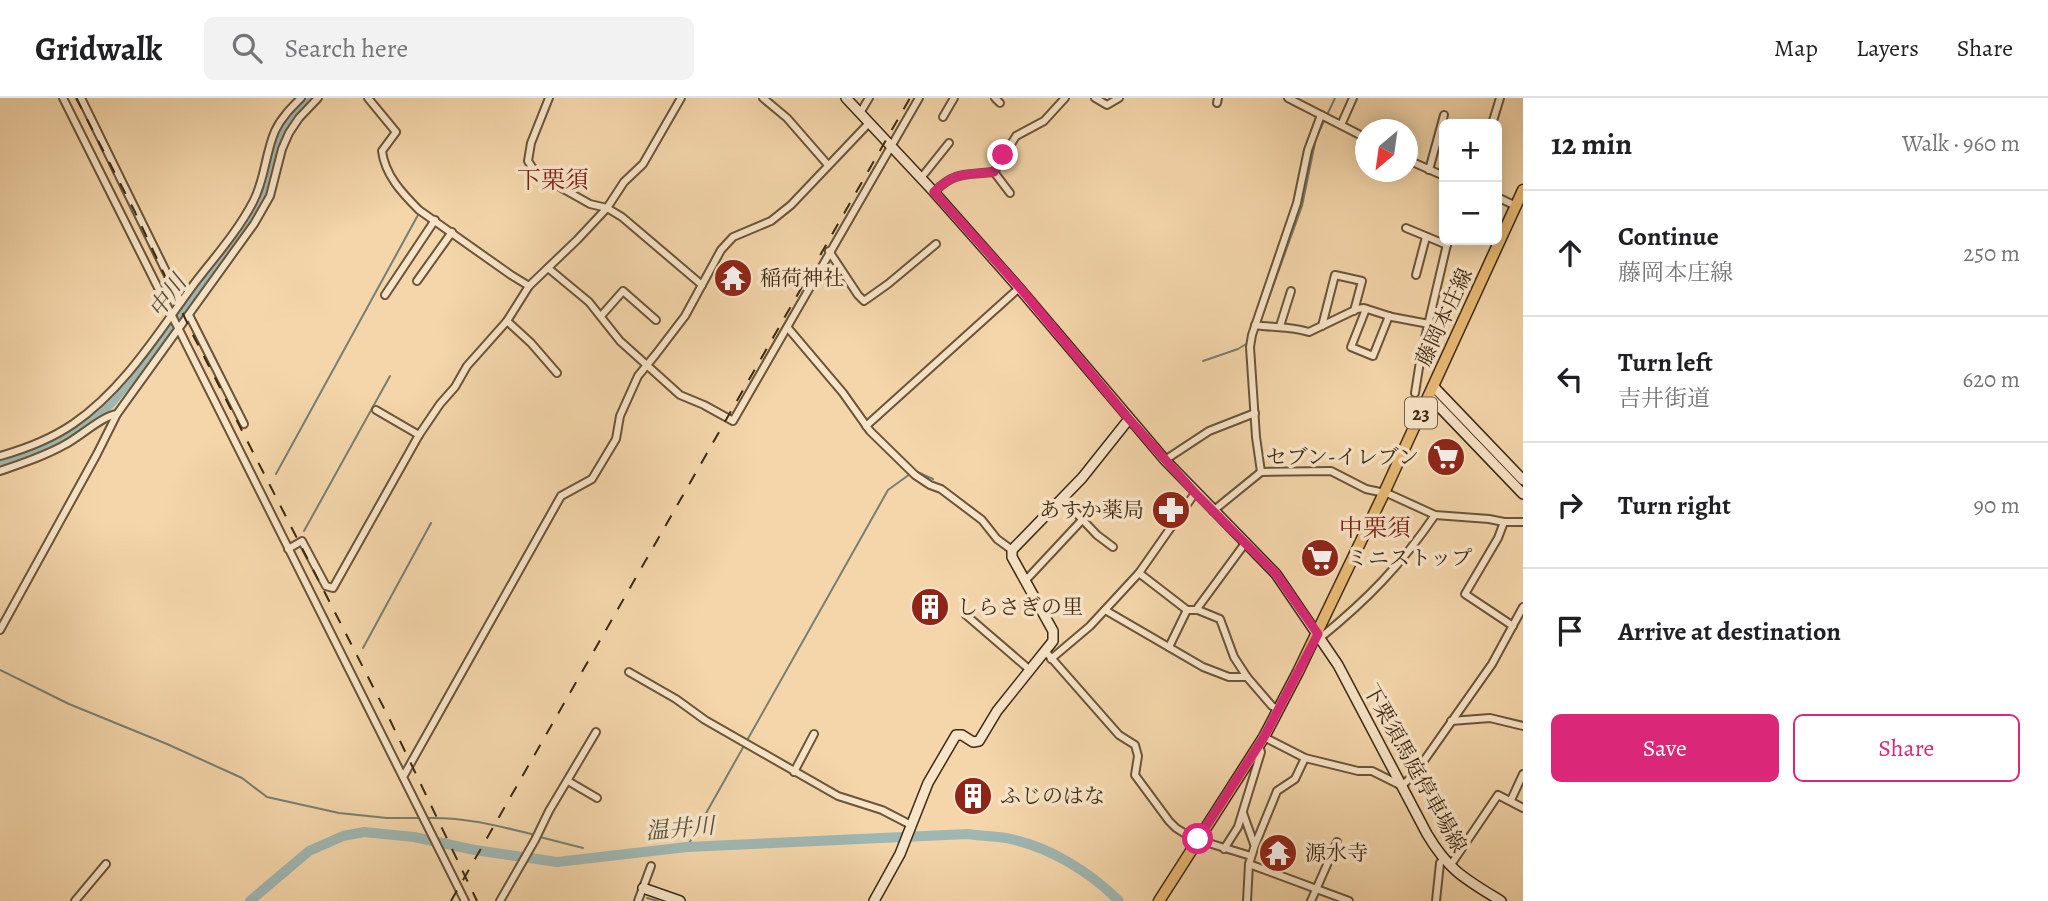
<!DOCTYPE html>
<meta charset="utf-8">
<style>
:root{--surface:#fff;--page:#f2f2f2;--text:#202124;--muted:#757577;--line:#e0e0e0;--accent:#db2777}
body{margin:0;font-family:Alegreya,"Noto Serif JP",serif;background:var(--page);color:var(--text)}
.controls{position:absolute;right:21px;top:21px;display:grid;overflow:hidden;border-radius:10px;box-shadow:0 4px 18px #0003}
.controls button{width:63px;height:63px;display:grid;place-items:center;padding:0;border:0;border-bottom:2px solid var(--line);background:var(--surface);color:var(--text);font:35px sans-serif}
.compass{position:absolute;left:1355px;top:21px;width:63px;height:63px;border-radius:50%;background:var(--surface);box-shadow:0 4px 18px #0003;rotate:209deg}
.stop{position:absolute;width:21px;height:21px;margin:-16px;border:5px solid #db2777;border-radius:50%;background:#fff}
.stop.end{background:#db2777;border-color:#fff;box-shadow:0 2px 7px #0008}
.list{margin:0;padding:0;list-style:none}
h2{display:flex;justify-content:space-between;align-items:center;height:91px;margin:0;padding:0 28px;font-size:30px}
h2 small{font-size:23px;font-weight:400;color:var(--muted)}
.list li{display:grid;grid-template-columns:46px 1fr auto;gap:21px;align-items:center;box-sizing:border-box;height:126px;padding:0 28px;border-top:2px solid var(--line)}
.list b{display:block;font-size:26px;white-space:nowrap}
.list p{margin:0;font-size:23px;white-space:nowrap;color:var(--muted)}
.list em{font-size:23px;font-style:normal;color:var(--muted)}
.actions{display:flex;gap:14px;padding:21px 28px}
.actions a{flex:1;padding:16px 0;border:2px solid var(--accent);border-radius:10px;text-align:center;font-size:24px;color:var(--accent)}
.actions .main{background:var(--accent);color:#fff}
.icon{flex:none;width:38px;height:38px;fill:none;stroke:currentColor;stroke-width:2;stroke-linecap:round;stroke-linejoin:round}
.map{position:relative;flex:none;width:1523px;height:803px;overflow:hidden}
header{display:flex;align-items:center;gap:42px;box-sizing:border-box;height:98px;padding:0 35px;background:var(--surface);border-bottom:2px solid var(--line)}
header strong{font-size:33px}
nav{display:flex;gap:38px;margin-inline-start:auto;font-size:24px}
.search{width:490px;height:63px;background:var(--page);display:flex;align-items:center;gap:18px;box-sizing:border-box;padding:0 24px;border-radius:10px;color:var(--muted);font-size:26px}
main{display:flex}
aside{flex:1;background:var(--surface)}
.map>svg:first-child{display:block}
</style>
<header>
<strong>Gridwalk</strong>
<div class="search"><svg class="icon" aria-label="search" viewBox="0 0 24 24"><circle cx="10" cy="10" r="6"/><path d="M15 15l6 6"/></svg>Search here</div>
<nav><a>Map</a><a>Layers</a><a>Share</a></nav>
</header>
<main>
<div class="map">
<svg width="1523" height="803" viewBox="0 0 1523 803">
<rect width="100%" height="100%" fill="#f4d6aa"/>
<filter id="stains"><feTurbulence type="fractalNoise" baseFrequency=".00286" numOctaves="4"/><feColorMatrix values="0 0 0 0 .2 0 0 0 0 .09 0 0 0 0 .02 0 0 0 .5 -.17"/></filter>
<radialGradient id="worn" r=".72"><stop offset=".6" stop-color="#630" stop-opacity="0"/><stop offset="1" stop-color="#630" stop-opacity=".3"/></radialGradient>
<g fill="none" stroke-linecap="round" stroke-linejoin="round">
<!-- stream -->
<g stroke="#777f73" stroke-width="2">
<polyline points="1327,17 1335,0"/>
<polyline points="1263,216 1302,108 1316,40 1324,23"/>
<polyline points="1203,263 1238,251 1248,245"/>
<polyline points="915,373 933,381"/>
<polyline points="276,376 418,117"/>
<polyline points="304,433 390,278"/>
<polyline points="363,550 431,425"/>
<polyline points="0,572 69,606 167,646 242,680 267,699 339,715 387,720 418,720"/>
<path d="M 427,720 C 465,719 499,728 535,737"/>
<polyline points="540,739 583,750"/>
<polyline points="687,749 888,392 910,376"/>
<polyline points="647,800 658,803"/>
</g>
<!-- river -->
<g stroke="#9fb7b3" stroke-width="10">
<polyline points="0,365 56,345 109,307 160,246 255,113 266,90 277,42 309,0"/>
<path d="M 250,803 L 309,753 L 343,738 L 364,734 L 414,739 L 475,752 L 557,764 L 687,749 L 968,736 C 980,738 994,738 1006,740 C 1048,748 1089,773 1119,803"/>
</g>
<defs>
<g id="street">
<polyline points="63,0 465,803"/>
<polyline points="81,0 181,204"/>
<path d="M 368,0 L 396,34 L 382,53 C 385,77 402,95 419,112 L 511,177 L 529,188"/>
<polyline points="549,0 531,45 528,63 532,69 542,79 590,106 607,110 622,119 702,187"/>
<polyline points="763,0 787,20 828,67"/>
<polyline points="995,0 1000,5"/>
<polyline points="1095,0 1107,7 1119,0"/>
<polyline points="1288,0 1366,40"/>
<polyline points="1217,5 1218,0"/>
<polyline points="860,15 869,0"/>
<polyline points="943,19 954,0"/>
<polyline points="1492,26 1500,0"/>
<polyline points="1341,27 1353,0"/>
<polyline points="1408,62 1444,78"/>
<polyline points="1429,72 1444,17"/>
<polyline points="994,74 1010,95"/>
<polyline points="921,80 949,45"/>
<path d="M 934,94 C 955,73 966,77 994,74 L 1016,38 L 1044,23 L 1065,0"/>
<polyline points="1497,99 1516,108"/>
<polyline points="1406,130 1447,147"/>
<polyline points="829,153 858,197 864,203 888,186 936,146"/>
<polyline points="548,170 589,204 620,243 680,297 704,307 733,323 919,0"/>
<polyline points="1416,177 1426,139"/>
<polyline points="417,183 452,134"/>
<polyline points="385,197 435,122"/>
<polyline points="1366,211 1351,249 1373,258 1389,218"/>
<polyline points="189,217 244,326"/>
<polyline points="601,218 623,193 656,222"/>
<polyline points="507,223 531,245 557,275"/>
<path d="M 1255,227 C 1274,230 1290,228 1309,234 L 1357,211 L 1364,210 L 1392,219 L 1429,226"/>
<polyline points="1280,228 1291,193"/>
<polyline points="1322,228 1335,177 1362,183 1354,213"/>
<polyline points="788,230 843,295 870,333 915,377 930,387 941,391 982,422 997,441 1012,452"/>
<polyline points="1415,295 1421,257 1448,142"/>
<polyline points="376,312 419,337"/>
<polyline points="866,328 1019,190"/>
<path d="M 0,358 C 25,351 51,341 73,326 C 124,291 158,235 194,186 C 214,160 238,133 253,104 C 265,82 265,56 275,33 C 281,20 291,10 301,0"/>
<polyline points="1165,362 1209,333 1255,315"/>
<path d="M 0,373 C 23,365 45,358 66,346 C 81,338 102,318 117,316"/>
<polyline points="1261,374 1256,339 1250,249 1252,237 1297,105 1308,52 1321,17"/>
<polyline points="1062,400 1097,437 1113,449"/>
<polyline points="1213,413 1261,374 1331,373 1366,391 1389,396 1435,417 1489,421 1504,424 1523,424"/>
<polyline points="1504,424 1498,440 1465,496 1513,528"/>
<polyline points="288,451 302,443 326,488 333,490 419,337 440,306 455,289 467,268 507,223 529,188 577,142 607,110 624,84 643,66 681,0"/>
<polyline points="1139,475 1187,512 1198,512 1220,521 1234,559 1247,579"/>
<polyline points="1026,482 1083,421"/>
<polyline points="1105,512 1203,569 1229,579 1247,579 1272,608 1279,612"/>
<polyline points="1196,512 1246,444"/>
<polyline points="966,517 1030,572"/>
<polyline points="0,532 97,356 117,316 254,126 270,98 282,51 289,35 299,20 318,0"/>
<path d="M 1320,540 C 1367,502 1401,467 1435,417"/>
<polyline points="1169,549 1187,512"/>
<polyline points="1046,554 1119,637 1135,647 1138,658 1135,677 1169,723 1176,730 1192,740 1251,758"/>
<polyline points="1051,561 1090,528 1139,475 1195,395"/>
<polyline points="629,574 676,601 705,622 838,698 882,712 911,727"/>
<polyline points="1451,623 1490,620 1523,628"/>
<polyline points="1264,639 1305,660 1358,673 1372,673 1402,688 1416,674 1492,566 1523,509"/>
<polyline points="794,674 814,636"/>
<polyline points="403,679 561,398 592,381 616,341 620,318 638,278 656,256 685,218 721,152 733,139 771,123 791,107 869,25"/>
<polyline points="568,683 597,700"/>
<polyline points="1511,702 1523,676"/>
<polyline points="1243,715 1254,746"/>
<polyline points="1224,751 1238,729 1261,654 1259,647"/>
<polyline points="1249,766 1349,803"/>
<polyline points="1450,768 1498,697 1523,710"/>
<polyline points="75,803 106,766"/>
<polyline points="500,803 535,742 549,713 596,634"/>
<polyline points="638,803 651,768"/>
<polyline points="1247,803 1249,766 1255,747 1277,693 1295,681 1305,660"/>
<polyline points="1311,803 1337,744"/>
<polyline points="1436,803 1440,765 1443,761"/>
</g>
<g id="secondary">
<path d="M 846,0 L 934,94 L 1019,190 L 1165,362 L 1276,476 L 1338,567 L 1427,736 C 1449,773 1465,781 1501,803"/>
<polyline points="1433,288 1523,382"/>
<polyline points="1429,298 1523,396"/>
<polyline points="643,790 680,803"/>
<polyline points="874,803 900,756 928,685 956,637 962,637 973,644 979,643 997,613 1053,543 1053,533 1012,459 1012,452 1082,380 1129,321"/>
</g>
<polyline id="primary" points="1159,803 1264,639 1298,574 1384,395 1523,92"/>
</defs>
<!-- street casing -->
<use href="#street" stroke="#695538" stroke-width="10"/>
<!-- secondary casing -->
<use href="#secondary" stroke="#3b2a12" stroke-width="12"/>
<!-- primary casing -->
<use href="#primary" stroke="#3b2a12" stroke-width="13"/>
<!-- street -->
<use href="#street" stroke="#f8e4c8" stroke-width="6"/>
<!-- secondary -->
<use href="#secondary" stroke="#f8e4c8" stroke-width="9"/>
<!-- primary -->
<use href="#primary" stroke="#eabb75" stroke-width="10"/>
<!-- rail -->
<g stroke="#3b2a12" stroke-width="2" stroke-dasharray="12 12" stroke-linecap="butt">
<polyline points="76,0 134,112 192,235 389,620 477,803"/>
<polyline points="451,803 910,0"/>
</g>
</g>
<g fill="none" stroke-linecap="round" stroke-linejoin="round">
<!-- route -->
<path stroke="#db2777" stroke-width="9" d="M 1003,57 L 994,74 C 966,77 955,73 934,94 L 1020,190 L 1129,321 L 1195,395 L 1276,476 L 1318,536 L 1264,639 L 1198,741"/>
</g>
<!-- icons -->
<defs>
<symbol id="temple-disc" viewBox="-11 -11 22 22"><circle r="9.5" fill="#8f2418" stroke="#f8e4c8"/><path d="M0-6L5-2H3V0L6.5 2.5H4V6H1.5V3h-3V6H-4V2.5H-6.5L-3 0V-2H-5Z" fill="#fff"/></symbol>
<symbol id="supermarket-disc" viewBox="-11 -11 22 22"><circle r="9.5" fill="#8f2418" stroke="#f8e4c8"/><path d="M-6-5.5h2.5l.6 2H6L4.5 2H-2.5L-4.4-4H-6ZM-1.5 3.2a1.3 1.3 0 1 0 .1 0ZM3 3.2a1.3 1.3 0 1 0 .1 0Z" fill="#fff"/></symbol>
<symbol id="pharmacy-disc" viewBox="-11 -11 22 22"><circle r="9.5" fill="#8f2418" stroke="#f8e4c8"/><path d="M-2-6h4v4h4v4h-4v4h-4v-4h-4v-4h4Z" fill="#fff"/></symbol>
<symbol id="building-disc" viewBox="-11 -11 22 22"><circle r="9.5" fill="#8f2418" stroke="#f8e4c8"/><path d="M-4-6H4V6H1V3H-1V6H-4ZM-2.5-4.3h1.7v1.8h-1.7ZM.8-4.3h1.7v1.8H.8ZM-2.5-1h1.7V.8h-1.7ZM.8-1h1.7V.8H.8Z" fill="#fff"/></symbol>
</defs>
<g fill-rule="evenodd">
<use href="#temple-disc" x="711" y="158" width="44" height="44"/>
<use href="#supermarket-disc" x="1424" y="337" width="44" height="44"/>
<use href="#pharmacy-disc" x="1149" y="390" width="44" height="44"/>
<use href="#supermarket-disc" x="1298" y="438" width="44" height="44"/>
<use href="#building-disc" x="908" y="487" width="44" height="44"/>
<use href="#building-disc" x="951" y="676" width="44" height="44"/>
<use href="#temple-disc" x="1256" y="733" width="44" height="44"/>
</g>
<g text-anchor="middle" stroke-width="7" stroke-linejoin="round" paint-order="stroke">
<!-- shield labels -->
<rect fill="#f8e4c8" stroke="#746249" stroke-width="2" x="1405" y="299.5" width="32" height="31" rx="5"/>
<g font-size="19" font-weight="bold" fill="#3b2a12">
<text x="1421" y="322">23</text>
</g>
<!-- poi labels -->
<g font-size="21" fill="#3b2a12" stroke="#f8e4c8" text-anchor="start">
<text x="760" y="187">稲荷神社</text>
<text x="1419" y="366" text-anchor="end">セブン-イレブン</text>
<text x="1144" y="419" text-anchor="end">あすか薬局</text>
<text x="1347" y="467">ミニストップ</text>
<text x="957" y="516">しらさぎの里</text>
<text x="1000" y="705">ふじのはな</text>
<text x="1305" y="762">源水寺</text>
</g>
<!-- street labels -->
<g font-size="21" fill="#3b2a12" stroke="#f8e4c8">
<text transform="translate(1444 219) rotate(-65)" y="7">藤岡本庄線</text>
<text transform="translate(1415 670) rotate(61)" y="7">下栗須馬庭停車場線</text>
</g>
<!-- water labels -->
<g font-size="23" font-style="italic" fill="#544d3a" stroke="#f8e4c8">
<text transform="translate(167 198) rotate(-54)" y="8">中川</text>
<text transform="translate(680 730) rotate(-5)" y="8">温井川</text>
</g>
<!-- quarter labels -->
<g font-size="24" fill="#7a1f14" stroke="#f8e4c8">
<text x="553" y="90">下栗須</text>
<text x="1375" y="438">中栗須</text>
</g>
</g>
<rect width="100%" height="100%" filter="url(#stains)"/>
<rect width="100%" height="100%" fill="url(#worn)"/>
</svg>
<div class="controls">
<button>+</button>
<button>−</button>
</div>
<svg class="compass" viewBox="-18 -18 36 36"><path d="M0-13l5 13h-10z" fill="#e53935"/><path d="M0 13l5-13h-10z" fill="#757577"/></svg>
<div class="stop" style="left:1198px;top:741px"></div>
<div class="stop end" style="left:1003px;top:57px"></div>
</div>
<aside>
<h2>12 min<small>Walk · 960 m</small></h2>
<ul class="list">
<li><svg class="icon" aria-label="ahead" viewBox="0 0 24 24"><path d="M12 20V5M6 11l6-6 6 6"/></svg><div><b>Continue</b><p>藤岡本庄線</p></div><em>250 m</em></li>
<li><svg class="icon" aria-label="left" viewBox="0 0 24 24"><path d="M17 20v-9H6M10 6l-5 5 5 5"/></svg><div><b>Turn left</b><p>吉井街道</p></div><em>620 m</em></li>
<li><svg class="icon" aria-label="right" viewBox="0 0 24 24"><path d="M7 20v-9h11M14 6l5 5-5 5"/></svg><div><b>Turn right</b></div><em>90 m</em></li>
<li><svg class="icon" aria-label="arrive" viewBox="0 0 24 24"><path d="M6 21V4h12l-3 4 3 4H6"/></svg><div><b>Arrive at destination</b></div></li>
</ul>
<div class="actions"><a class="main">Save</a><a>Share</a></div>
</aside>
</main>
